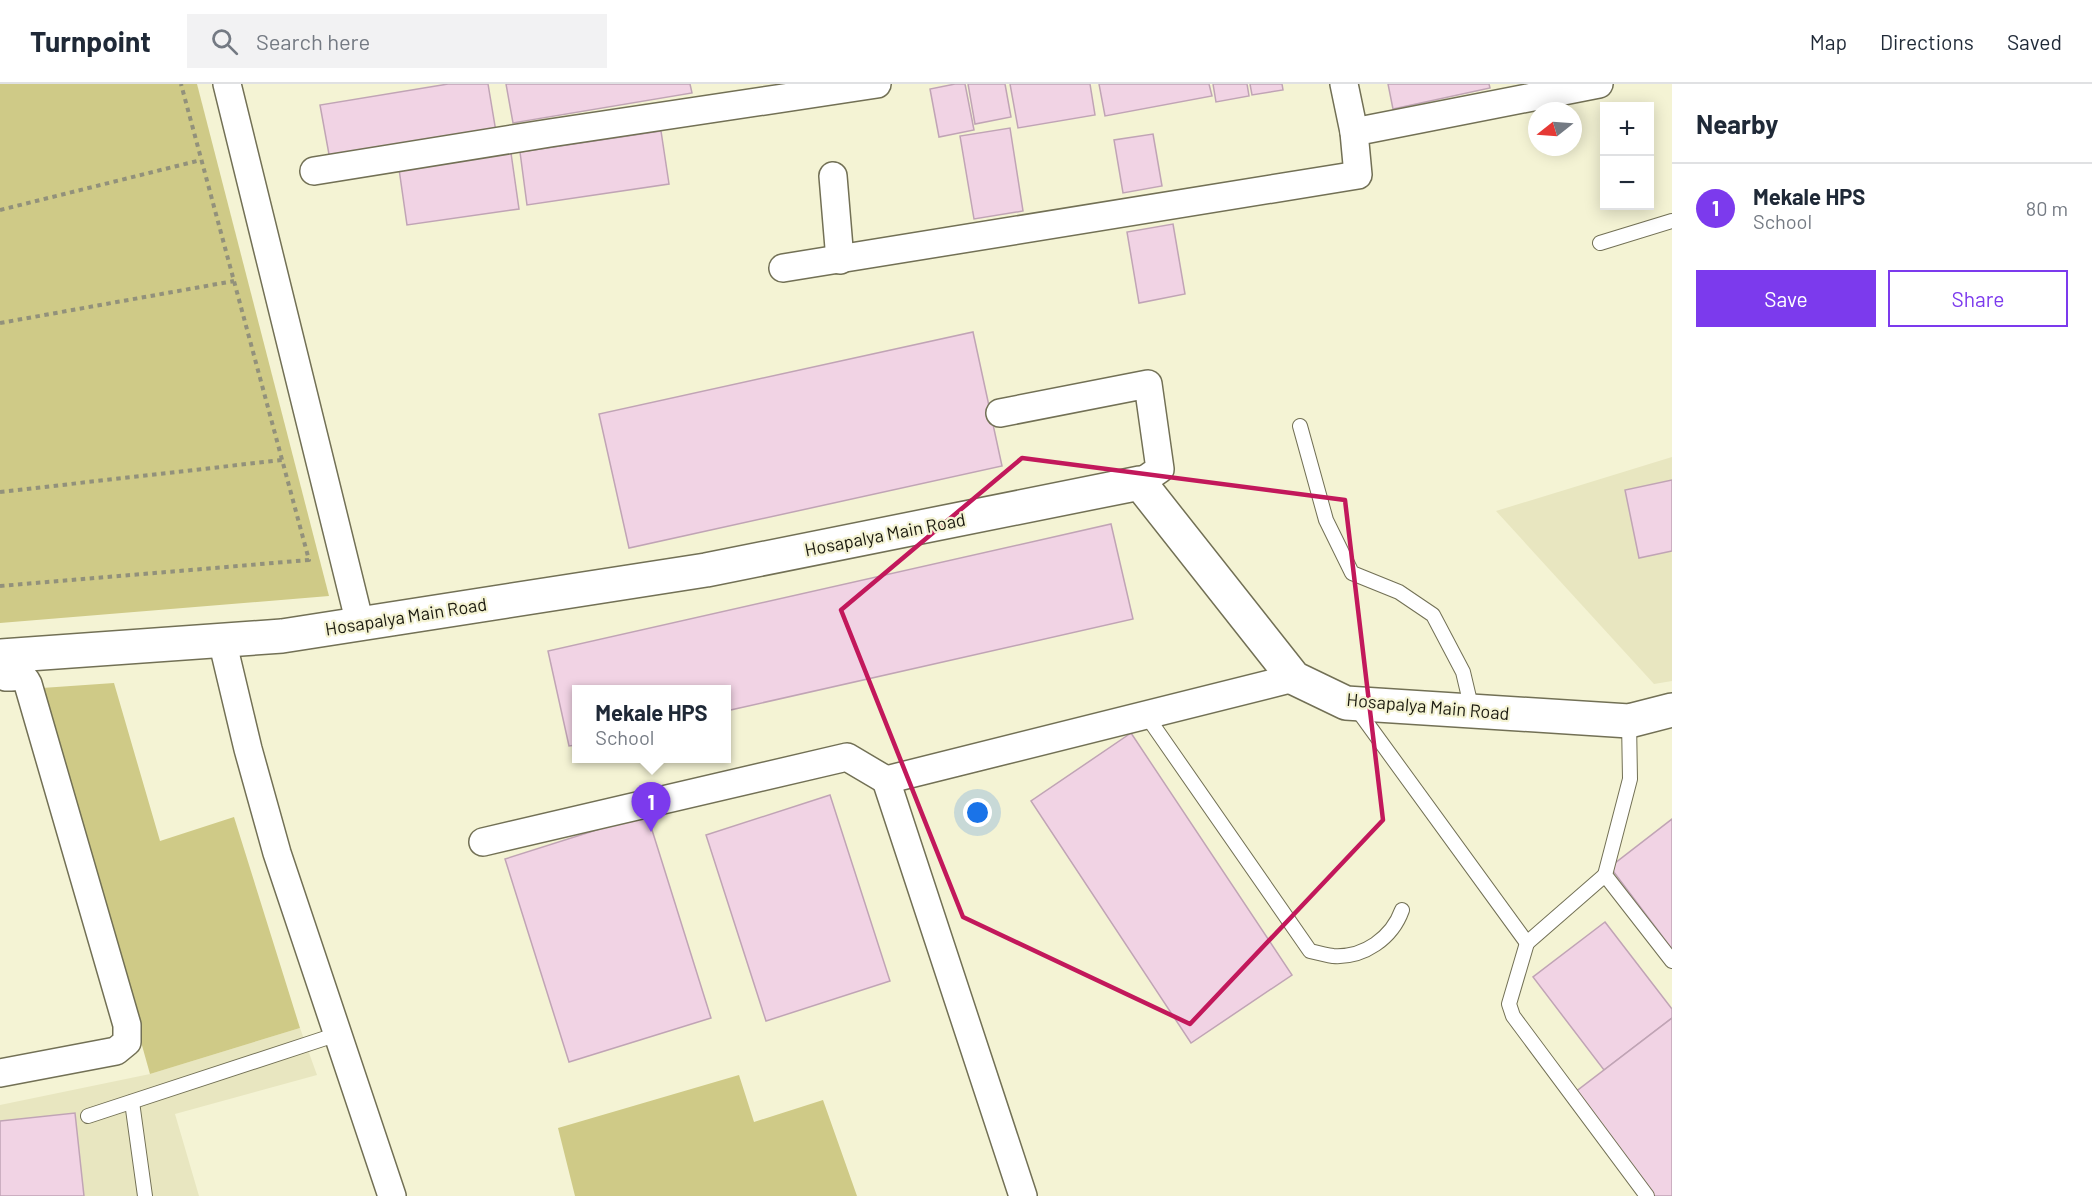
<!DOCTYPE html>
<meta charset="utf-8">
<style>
:root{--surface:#fff;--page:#f2f2f3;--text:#1f2937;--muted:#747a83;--line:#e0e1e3;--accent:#7c3aed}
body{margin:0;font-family:Barlow,sans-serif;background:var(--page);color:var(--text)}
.controls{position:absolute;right:18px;top:18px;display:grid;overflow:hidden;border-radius:0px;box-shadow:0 3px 15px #0003}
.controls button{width:54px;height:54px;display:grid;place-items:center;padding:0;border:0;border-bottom:2px solid var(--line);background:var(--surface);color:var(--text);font:30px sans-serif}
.compass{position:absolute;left:1528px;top:18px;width:54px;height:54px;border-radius:50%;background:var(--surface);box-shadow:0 3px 15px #0003;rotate:253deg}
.you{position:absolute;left:978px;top:729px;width:21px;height:21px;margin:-15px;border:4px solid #fff;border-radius:50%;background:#1a73e8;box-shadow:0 0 0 9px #1a73e833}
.badge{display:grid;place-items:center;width:39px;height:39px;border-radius:50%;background:var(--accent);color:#fff;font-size:20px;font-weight:700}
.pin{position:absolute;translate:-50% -50px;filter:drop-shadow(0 2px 3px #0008)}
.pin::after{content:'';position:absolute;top:32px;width:21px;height:18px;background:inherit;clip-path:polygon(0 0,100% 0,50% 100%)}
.popup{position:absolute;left:572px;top:601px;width:159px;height:78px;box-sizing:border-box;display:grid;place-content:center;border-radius:0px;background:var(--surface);filter:drop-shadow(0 2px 4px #0005);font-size:20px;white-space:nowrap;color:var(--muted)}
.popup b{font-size:22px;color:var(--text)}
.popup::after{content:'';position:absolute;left:50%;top:100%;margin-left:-12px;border:12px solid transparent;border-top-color:var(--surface)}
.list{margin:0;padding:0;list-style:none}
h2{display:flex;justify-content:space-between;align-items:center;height:78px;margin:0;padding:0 24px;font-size:26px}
h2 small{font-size:20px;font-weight:400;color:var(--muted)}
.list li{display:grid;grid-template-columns:39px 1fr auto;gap:18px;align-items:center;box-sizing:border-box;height:90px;padding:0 24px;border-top:2px solid var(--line)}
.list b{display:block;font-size:22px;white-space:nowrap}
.list p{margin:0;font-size:20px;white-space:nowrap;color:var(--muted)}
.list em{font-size:20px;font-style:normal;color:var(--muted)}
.actions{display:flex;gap:12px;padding:18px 24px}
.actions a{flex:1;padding:14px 0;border:2px solid var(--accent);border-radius:0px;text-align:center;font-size:21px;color:var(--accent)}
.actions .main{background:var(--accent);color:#fff}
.icon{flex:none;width:33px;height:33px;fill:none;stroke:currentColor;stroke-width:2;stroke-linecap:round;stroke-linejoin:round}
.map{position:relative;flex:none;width:1672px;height:1112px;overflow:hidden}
header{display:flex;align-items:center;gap:36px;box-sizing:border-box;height:84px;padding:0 30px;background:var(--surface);border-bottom:2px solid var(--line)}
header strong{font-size:28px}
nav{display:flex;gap:33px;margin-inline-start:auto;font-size:21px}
.search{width:420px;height:54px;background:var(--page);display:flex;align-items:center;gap:15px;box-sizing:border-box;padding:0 21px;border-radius:0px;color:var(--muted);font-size:22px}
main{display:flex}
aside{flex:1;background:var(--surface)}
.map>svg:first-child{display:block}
</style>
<header>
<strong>Turnpoint</strong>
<div class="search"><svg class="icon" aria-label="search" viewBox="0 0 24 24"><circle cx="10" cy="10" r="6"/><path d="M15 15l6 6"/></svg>Search here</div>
<nav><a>Map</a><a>Directions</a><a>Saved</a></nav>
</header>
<main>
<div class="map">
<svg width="1672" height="1112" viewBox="0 0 1672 1112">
<rect width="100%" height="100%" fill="#f4f3d4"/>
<!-- built -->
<g fill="#e8e6c0">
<polygon points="1672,373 1672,597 1654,600 1496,427"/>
<polygon points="300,944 317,991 175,1030 199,1112 0,1112 0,1021 150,990"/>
</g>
<!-- green -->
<g fill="#cfca87">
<polygon points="0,0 197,0 329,512 0,539"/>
<polygon points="114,599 160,757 234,733 300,944 150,990 42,604"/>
<polygon points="739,991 754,1038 823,1016 857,1112 575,1112 558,1044"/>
</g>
<!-- building -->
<g fill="#f1d3e4" stroke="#c0a4b5" stroke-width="1.5">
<polygon points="448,0 488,0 496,48 330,76 320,21"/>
<polygon points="506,0 690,0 692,9 513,39"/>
<polygon points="955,0 965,0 974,46 939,53 930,5"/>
<polygon points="968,0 1005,0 1011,33 975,40"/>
<polygon points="1010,0 1090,0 1095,31 1018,44"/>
<polygon points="1099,0 1209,0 1212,12 1105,32"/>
<polygon points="1213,0 1247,0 1249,12 1216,18"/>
<polygon points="1250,0 1282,0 1283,6 1252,11"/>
<polygon points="1388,0 1489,0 1490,4 1393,25"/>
<polygon points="1010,44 1023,127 974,135 960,52"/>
<polygon points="661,47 669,100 527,121 520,68"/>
<polygon points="1153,50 1162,102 1123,109 1114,56"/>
<polygon points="511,69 519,125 407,141 399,85"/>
<polygon points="1173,140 1185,210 1139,219 1127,148"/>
<polygon points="973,248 1002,382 629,464 599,330"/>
<polygon points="1672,396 1672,467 1639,474 1625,406"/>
<polygon points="1111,440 1133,535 726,627 726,606 576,606 576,661 569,662 548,567"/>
<polygon points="1131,649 1292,891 1191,959 1031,717"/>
<polygon points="830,711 890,897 766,937 706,751"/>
<polygon points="647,730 711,934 569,978 505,775"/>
<polygon points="1672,735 1672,865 1610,783"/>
<polygon points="1605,838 1672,925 1672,934 1604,986 1533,893"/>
<polygon points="1672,934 1672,1112 1653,1112 1574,1009"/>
<polygon points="75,1029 84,1112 0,1112 0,1037"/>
</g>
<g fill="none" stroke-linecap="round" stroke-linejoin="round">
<defs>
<g id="lane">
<polyline points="1600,159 1672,137"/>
<polyline points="1300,342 1326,436 1352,489 1399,508 1433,531 1463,588 1472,626"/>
<polyline points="1356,624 1527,859 1605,791"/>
<path d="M 1146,631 L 1310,867 C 1318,869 1326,871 1333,872 C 1364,874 1392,854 1402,826"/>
<polyline points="1629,637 1630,695 1605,791 1672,877"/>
<polyline points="1527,859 1509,920 1513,932 1647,1112"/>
<polyline points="132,1018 145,1112"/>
<polyline points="88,1032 338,950"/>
</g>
<g id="street">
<polyline points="227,0 360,540"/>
<polyline points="1344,0 1354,48"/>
<polyline points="314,87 550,49 877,0"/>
<polyline points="833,92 840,176"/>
<polyline points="783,184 1358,91 1354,48 1599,0"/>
<polyline points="1000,329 1148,300 1160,385 1140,399"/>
<polyline points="222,556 248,665 277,769 392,1112"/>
<path d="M 0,577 L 6,593 C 16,594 23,589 28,600 L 127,941 L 127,958 L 116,967 L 0,989"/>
<polyline points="483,758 847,673 886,696"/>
<polyline points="1023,1112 886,696 1294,594"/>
</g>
<polyline id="secondary" points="0,572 282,552 706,486 1140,399 1294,594 1346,619 1629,637 1672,626"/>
</defs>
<!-- lane casing -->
<use href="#lane" stroke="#727055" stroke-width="16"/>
<!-- street casing -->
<use href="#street" stroke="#727055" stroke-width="30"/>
<!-- secondary casing -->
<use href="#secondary" stroke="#727055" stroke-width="36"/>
<!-- path -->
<g stroke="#92917b" stroke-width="4" stroke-dasharray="4.5 4.5" stroke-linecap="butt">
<polyline points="0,126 201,76"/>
<polyline points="0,239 234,197"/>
<polyline points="0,408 282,376"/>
<polyline points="0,502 309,476 181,0"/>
</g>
<!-- lane -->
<use href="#lane" stroke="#fff" stroke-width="14"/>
<!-- street -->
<use href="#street" stroke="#fff" stroke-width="27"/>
<!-- secondary -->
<use href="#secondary" stroke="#fff" stroke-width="33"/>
</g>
<!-- marked area -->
<path fill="none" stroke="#c2185b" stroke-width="4.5" stroke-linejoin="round" d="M 1022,374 L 1345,416 L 1383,736 L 1190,940 L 963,833 L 841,526 Z"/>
<g text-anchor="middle" stroke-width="4.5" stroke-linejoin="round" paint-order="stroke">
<!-- street labels -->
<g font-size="18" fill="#1a190e" stroke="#f4f3d4">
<text transform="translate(885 451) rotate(-11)" y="6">Hosapalya Main Road</text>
<text transform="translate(406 533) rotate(-9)" y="6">Hosapalya Main Road</text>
<text transform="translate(1428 623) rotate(5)" y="6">Hosapalya Main Road</text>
</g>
</g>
</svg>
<div class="controls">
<button>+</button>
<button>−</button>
</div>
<svg class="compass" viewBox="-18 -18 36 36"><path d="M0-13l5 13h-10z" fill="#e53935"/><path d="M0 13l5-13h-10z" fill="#747a83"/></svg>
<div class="you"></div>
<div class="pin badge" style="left:651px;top:748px">1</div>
<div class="popup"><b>Mekale HPS</b>School</div>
</div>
<aside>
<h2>Nearby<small></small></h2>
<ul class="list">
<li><span class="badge">1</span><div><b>Mekale HPS</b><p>School</p></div><em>80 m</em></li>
</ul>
<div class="actions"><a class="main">Save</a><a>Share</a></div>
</aside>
</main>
